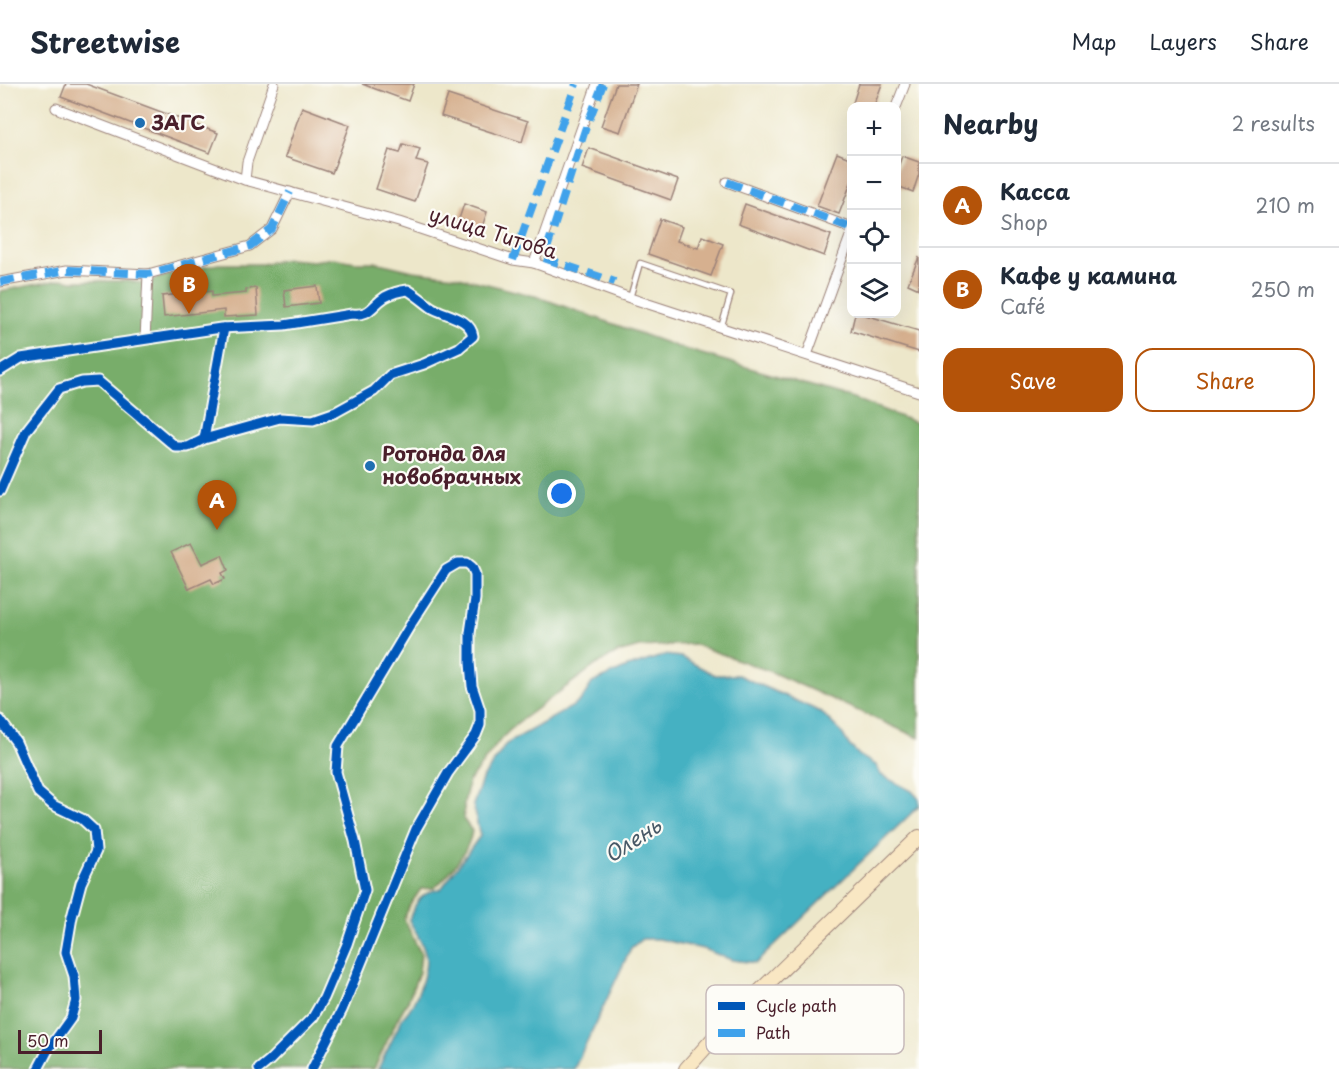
<!DOCTYPE html>
<meta charset="utf-8">
<style>
:root{--surface:#fff;--page:#f6f6f7;--text:#1f2937;--muted:#747a83;--line:#e0e1e3;--accent:#b45309}
body{margin:0;font-family:"Playpen Sans",sans-serif;background:var(--page);color:var(--text)}
.controls{position:absolute;right:18px;top:18px;display:grid;overflow:hidden;border-radius:12px;box-shadow:0 6px 24px #0002}
.controls button{width:54px;height:54px;display:grid;place-items:center;padding:0;border:0;border-bottom:2px solid var(--line);background:var(--surface);color:var(--text);font:30px sans-serif}
.scale{position:absolute;left:18px;bottom:15px;width:84px;box-sizing:border-box;padding-left:6px;border:3px solid #4a1f2b;border-top:0;font-size:16px;line-height:21px;white-space:nowrap;color:#4a1f2b;-webkit-text-stroke:4px #fdfcf7;paint-order:stroke}
.you{position:absolute;left:562px;top:410px;width:21px;height:21px;margin:-15px;border:4px solid #fff;border-radius:50%;background:#1a73e8;box-shadow:0 0 0 9px #1a73e833}
.badge{display:grid;place-items:center;width:39px;height:39px;border-radius:50%;background:var(--accent);color:#fff;font-size:20px;font-weight:700}
.pin{position:absolute;translate:-50% -50px;filter:drop-shadow(0 2px 3px #0008)}
.pin::after{content:'';position:absolute;top:32px;width:21px;height:18px;background:inherit;clip-path:polygon(0 0,100% 0,50% 100%)}
.list{margin:0;padding:0;list-style:none}
h2{display:flex;justify-content:space-between;align-items:center;height:78px;margin:0;padding:0 24px;font-size:26px}
h2 small{font-size:20px;font-weight:400;color:var(--muted)}
.list li{display:grid;grid-template-columns:39px 1fr auto;gap:18px;align-items:center;box-sizing:border-box;height:84px;padding:0 24px;border-top:2px solid var(--line)}
.list b{display:block;font-size:22px;white-space:nowrap}
.list p{margin:0;font-size:20px;white-space:nowrap;color:var(--muted)}
.list em{font-size:20px;font-style:normal;color:var(--muted)}
.actions{display:flex;gap:12px;padding:18px 24px}
.actions a{flex:1;padding:14px 0;border:2px solid var(--accent);border-radius:18px;text-align:center;font-size:21px;color:var(--accent)}
.actions .main{background:var(--accent);color:#fff}
.icon{flex:none;width:33px;height:33px;fill:none;stroke:currentColor;stroke-width:2;stroke-linecap:round;stroke-linejoin:round}
.map{position:relative;flex:none;width:919px;height:985px;overflow:hidden}
header{display:flex;align-items:center;gap:36px;box-sizing:border-box;height:84px;padding:0 30px;background:var(--surface);border-bottom:2px solid var(--line)}
header strong{font-size:28px}
nav{display:flex;gap:33px;margin-inline-start:auto;font-size:21px}
main{display:flex}
aside{flex:1;background:var(--surface)}
.map>svg:first-child{display:block}
</style>
<header>
<strong>Streetwise</strong>
<nav><a>Map</a><a>Layers</a><a>Share</a></nav>
</header>
<main>
<div class="map">
<svg width="919" height="985" viewBox="0 0 919 985">
<rect width="100%" height="100%" fill="#fdfcf7"/>
<filter id="ink" filterUnits="userSpaceOnUse"><feTurbulence type="fractalNoise" baseFrequency=".0167" numOctaves="2"/><feDisplacementMap in="SourceGraphic" scale="12" xChannelSelector="R" yChannelSelector="G"/><feConvolveMatrix kernelMatrix="1 2 1 2 8 2 1 2 1" color-interpolation-filters="sRGB"/></filter>
<filter id="wash" filterUnits="userSpaceOnUse"><feTurbulence type="fractalNoise" baseFrequency=".008" numOctaves="4" result="noise"/><feDisplacementMap in="SourceGraphic" scale="24" xChannelSelector="R" yChannelSelector="G"/><feGaussianBlur stdDeviation="1.35" result="paint"/><feColorMatrix in="noise" values="0 0 0 0 0 0 0 0 0 0 0 0 0 0 0 0 0 1.4 0 .05"/><feComposite in="paint" operator="in"/></filter>
<g filter="url(#wash)">
<rect width="100%" height="100%" fill="#ede7ca"/>
<!-- forest -->
<path fill="#78ad6a" stroke="#61664a" stroke-width="1.5" d="M 334,174 L 355,178 L 375,178 L 413,187 L 455,192 L 535,212 L 681,264 L 853,314 L 919,340 L 919,654 L 769,587 L 693,560 L 640,563 L 617,569 L 596,581 L 516,640 L 501,655 L 469,697 L 464,719 L 464,736 L 472,747 C 469,767 453,785 440,799 L 434,804 L 421,805 L 410,821 L 404,835 L 421,870 L 419,888 L 408,917 L 398,934 L 374,985 L 0,985 L 0,207 L 64,195 L 71,197 L 128,197 L 142,199 L 168,191 L 218,180 L 262,180 L 287,175 L 313,177 Z"/>
<!-- water -->
<path fill="#45b1c2" stroke="#486876" stroke-width="1.5" d="M 665,571 L 681,573 L 715,591 L 738,591 L 821,628 L 842,649 L 849,661 L 860,672 L 876,681 L 881,691 L 912,707 L 919,715 L 919,722 L 756,879 L 732,876 L 703,865 L 659,855 L 642,855 L 631,864 L 574,985 L 378,985 L 403,933 C 415,922 431,883 424,866 C 421,856 414,846 409,836 C 415,818 422,807 441,805 L 480,752 L 473,721 L 482,695 L 498,672 L 506,660 L 575,621 L 582,615 L 592,599 L 625,584 Z"/>
<g id="blocks">
<!-- building -->
<g fill="#d6b08f">
<polygon points="66,0 86,0 218,49 210,69 61,13"/>
<polygon points="362,0 414,0 408,17"/>
<polygon points="616,0 637,0 620,48 601,42"/>
<polygon points="859,0 882,0 874,22 852,22"/>
<polygon points="448,11 528,37 522,58 441,32"/>
<polygon points="302,23 350,41 332,89 285,73"/>
<polygon points="403,60 420,65 416,77 428,80 415,118 376,105 389,66 400,69"/>
<polygon points="589,64 678,96 671,116 582,84"/>
<polygon points="837,69 852,75 852,96 839,130 817,122"/>
<polygon points="902,72 919,78 919,90 913,108 897,102 897,86"/>
<polygon points="464,120 487,128 481,146 458,138"/>
<polygon points="745,120 831,151 824,172 738,140"/>
<polygon points="660,135 682,143 677,157 698,164 702,152 723,160 711,192 648,170"/>
<polygon points="919,173 919,205 908,200"/>
<polygon points="317,202 319,219 286,223 284,206"/>
<polygon points="256,204 258,231 224,233 224,226 164,233 162,212 212,207 212,212 246,209 246,205"/>
<polygon points="855,230 862,230 919,247 919,268 851,247"/>
<polygon points="191,459 202,480 222,471 228,486 222,489 225,495 214,500 211,495 189,505 171,468"/>
</g>
</g>
</g>
<g filter="url(#ink)">
<use href="#blocks" fill-opacity="0" stroke="#9c837a" stroke-width="1.5"/>
<g fill="none" stroke-linecap="round" stroke-linejoin="round">
<defs>
<polyline id="lane" points="630,214 640,179 731,210 721,244"/>
<g id="street">
<polyline points="896,23 905,0"/>
<polyline points="56,24 245,96 399,138 513,176 534,179 630,214 919,308"/>
<polyline points="245,96 247,78 274,0"/>
<polyline points="727,98 852,144"/>
<polyline points="534,179 597,0"/>
<polyline points="0,198 67,186 148,190 250,162 272,145 290,108"/>
<polyline points="145,256 148,190"/>
<polyline points="807,271 852,147"/>
</g>
<polyline id="secondary" points="686,985 730,936 919,753"/>
</defs>
<!-- lane casing -->
<use href="#lane" stroke="#9c837a" stroke-width="7"/>
<!-- street casing -->
<use href="#street" stroke="#9c837a" stroke-width="11"/>
<!-- secondary casing -->
<use href="#secondary" stroke="#9c837a" stroke-width="16"/>
<!-- lane -->
<use href="#lane" stroke="#fff" stroke-width="4.5"/>
<!-- street -->
<use href="#street" stroke="#fff" stroke-width="9"/>
<!-- secondary -->
<use href="#secondary" stroke="#f9e7c3" stroke-width="14"/>
<!-- quiet -->
<g stroke="#40a2eb" stroke-width="8" stroke-dasharray="15 8" stroke-linecap="butt">
<polyline points="603,0 585,46 544,174 615,198"/>
<polyline points="727,98 852,144"/>
<polyline points="513,176 576,0"/>
<polyline points="0,198 67,186 148,190 250,162 272,145 290,108"/>
</g>
<defs>
<g id="cycleway">
<path d="M 0,287 L 21,274 L 221,244 L 284,241 L 352,230 C 371,232 371,222 385,213 C 392,209 399,207 408,206 C 416,211 423,217 431,223 C 445,232 470,233 473,252 L 459,264 L 424,280 L 390,291 L 374,307 L 336,328 L 313,336 L 280,334 L 204,355 L 188,363 L 176,363 L 98,297 L 82,298 L 59,305 L 26,347 L 0,407"/>
<polyline points="204,355 224,244"/>
<polyline points="0,636 16,658 38,708 53,721 82,735 94,746 96,767 81,799 72,833 66,868 74,892 76,916 71,934 48,966 38,985"/>
<polyline points="259,985 270,976 313,933 324,914 347,860 365,806 355,757 336,688 338,662 411,540 446,486 458,479 467,479 472,483 475,490 475,515 470,549 470,579 472,602 480,626 480,641 476,651 448,689 416,745 342,926 312,985"/>
</g>
</defs>
<!-- cycleway casing -->
<use href="#cycleway" stroke="#fdfcf7" stroke-width="13"/>
<!-- cycleway -->
<use href="#cycleway" stroke="#0057b8" stroke-width="9"/>
</g>
</g>
<!-- markers -->
<g fill="#1f6fb2" stroke="#fdfcf7" stroke-width="2">
<circle cx="140" cy="39" r="6"/>
<circle cx="370" cy="382" r="6"/>
</g>
<g text-anchor="middle" stroke-width="4.5" stroke-linejoin="round" paint-order="stroke">
<!-- poi labels -->
<g font-size="20" font-weight="bold" fill="#4a1f2b" stroke="#fdfcf7" text-anchor="start">
<text x="152" y="46">ЗАГС</text>
<text x="382" y="377">Ротонда для<tspan x="382" dy="23">новобрачных</tspan></text>
</g>
<!-- street labels -->
<g font-size="20" fill="#4a1f2b" stroke="#fdfcf7">
<text transform="translate(493 149) rotate(17)" y="7">улица Титова</text>
</g>
<!-- water labels -->
<g font-size="21" font-style="italic" fill="#485967" stroke="#fdfcf7">
<text transform="translate(633 757) rotate(-33)" y="7">Олень</text>
</g>
</g>
<!-- legend -->
<rect x="706" y="901" width="198" height="69" rx="9" fill="#fdfcf7" stroke="#c7baba" stroke-width="1.5"/>
<rect x="718" y="918" width="27" height="8" fill="#0057b8"/>
<rect x="718" y="945" width="27" height="8" fill="#40a2eb"/>
<g font-size="16" fill="#4a1f2b">
<text x="756" y="928">Cycle path</text>
<text x="756" y="955">Path</text>
</g>
</svg>
<div class="controls">
<button>+</button>
<button>−</button>
<button><svg class="icon" aria-label="locate" viewBox="0 0 24 24"><circle cx="12" cy="12" r="6"/><path d="M12 2v4M12 18v4M2 12h4M18 12h4"/></svg></button>
<button><svg class="icon" aria-label="layers" viewBox="0 0 24 24"><path d="M12 4l9 5-9 5-9-5zM3 14l9 5 9-5"/></svg></button>
</div>
<div class="scale">50 m</div>
<div class="you"></div>
<div class="pin badge" style="left:217px;top:446px">A</div>
<div class="pin badge" style="left:189px;top:230px">B</div>
</div>
<aside>
<h2>Nearby<small>2 results</small></h2>
<ul class="list">
<li><span class="badge">A</span><div><b>Касса</b><p>Shop</p></div><em>210 m</em></li>
<li><span class="badge">B</span><div><b>Кафе у камина</b><p>Café</p></div><em>250 m</em></li>
</ul>
<div class="actions"><a class="main">Save</a><a>Share</a></div>
</aside>
</main>
